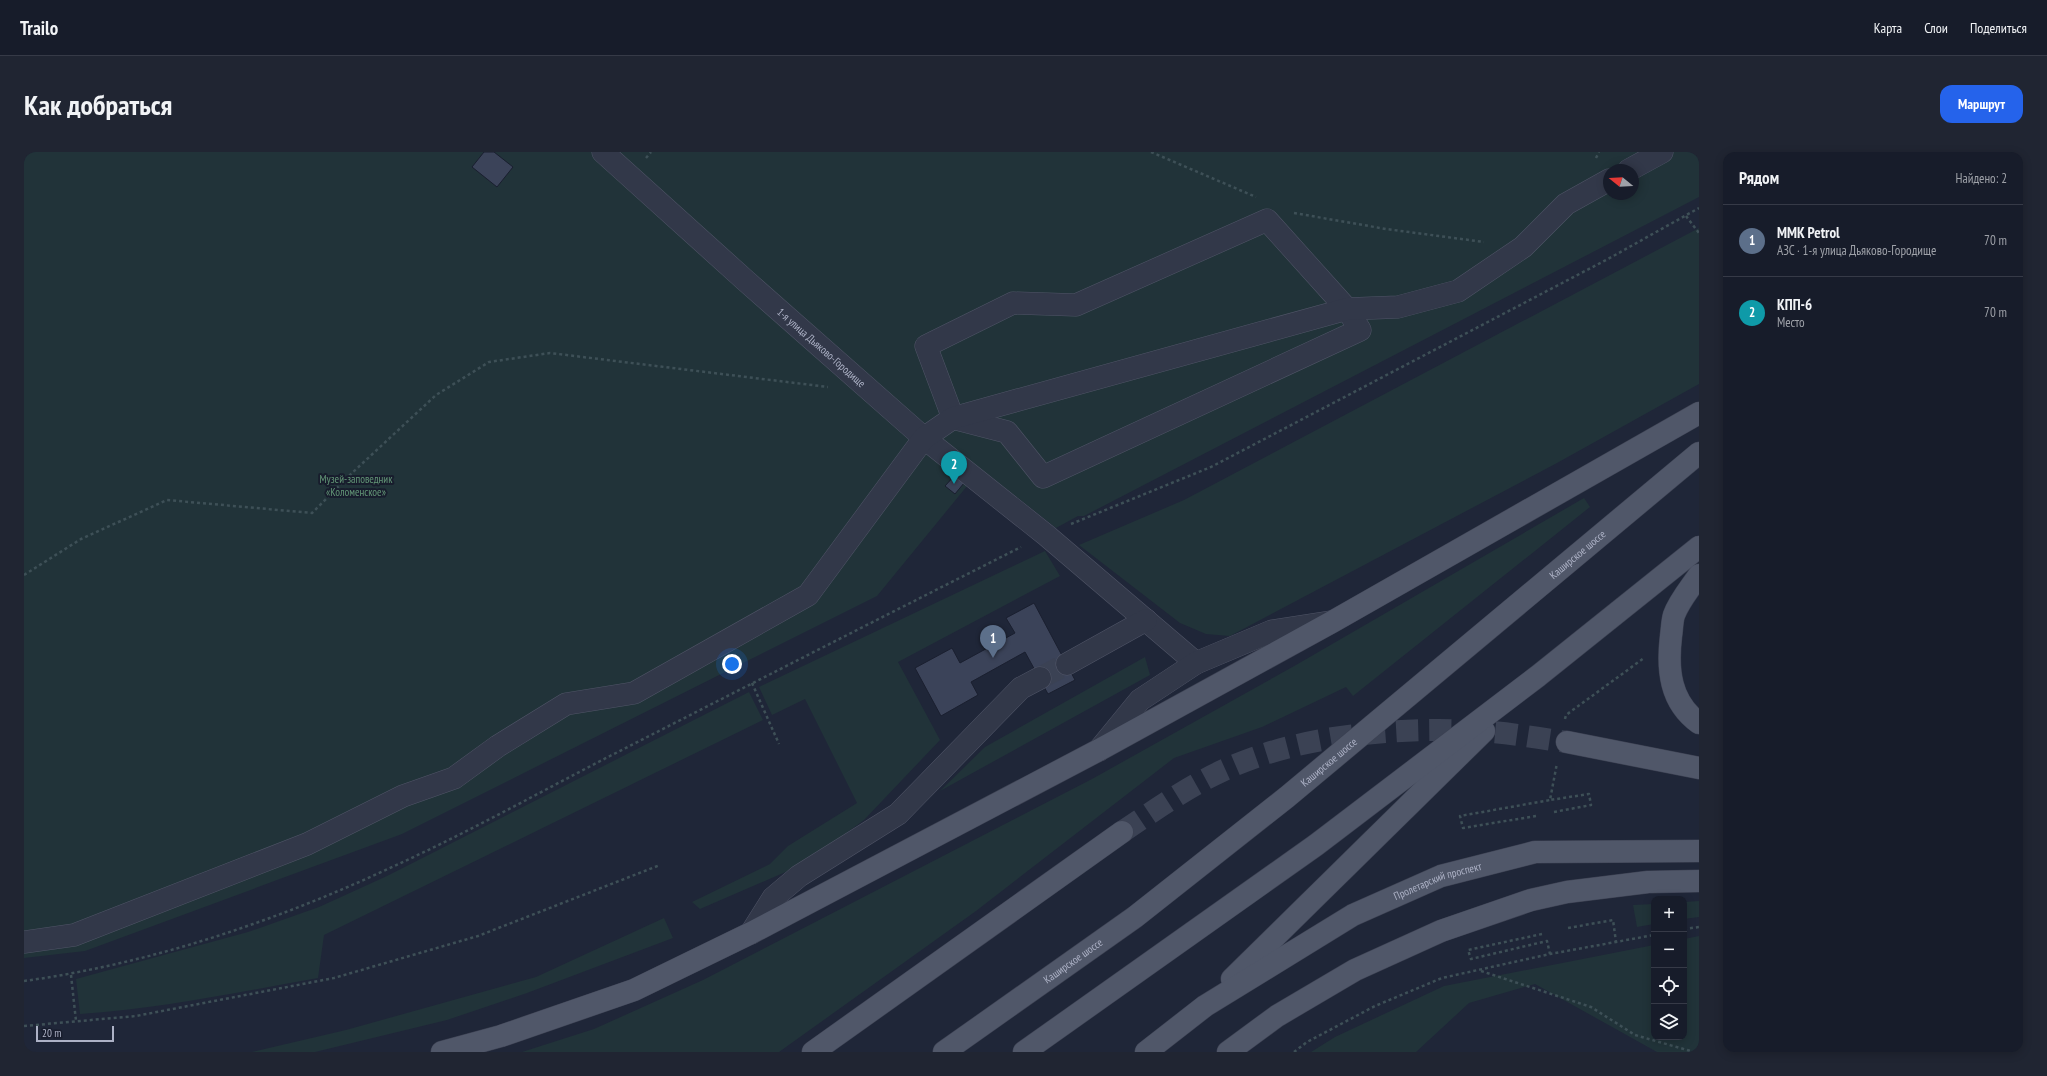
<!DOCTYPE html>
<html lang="ru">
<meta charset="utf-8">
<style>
:root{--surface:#171c2a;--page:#202532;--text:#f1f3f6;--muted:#9ea1a8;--line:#363a47;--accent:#2563eb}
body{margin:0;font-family:"PT Sans Narrow",sans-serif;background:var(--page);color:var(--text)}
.controls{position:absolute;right:12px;bottom:12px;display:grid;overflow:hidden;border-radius:8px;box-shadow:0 2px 10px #0003}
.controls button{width:36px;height:36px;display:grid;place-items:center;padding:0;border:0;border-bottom:1px solid var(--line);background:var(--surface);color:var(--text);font:20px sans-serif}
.compass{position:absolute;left:1579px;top:12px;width:36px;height:36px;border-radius:50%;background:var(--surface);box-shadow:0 2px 10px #0003;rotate:288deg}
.scale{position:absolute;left:12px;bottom:10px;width:78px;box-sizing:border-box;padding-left:4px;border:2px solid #adb2c6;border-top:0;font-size:11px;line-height:14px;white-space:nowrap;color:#adb2c6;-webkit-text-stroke:3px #181d2d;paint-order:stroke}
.you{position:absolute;left:708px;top:512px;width:14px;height:14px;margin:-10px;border:3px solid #fff;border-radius:50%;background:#1a73e8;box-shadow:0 0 0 6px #1a73e833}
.badge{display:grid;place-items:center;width:26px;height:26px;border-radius:50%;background:var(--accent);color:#fff;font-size:13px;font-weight:700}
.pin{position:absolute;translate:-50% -33px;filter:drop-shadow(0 1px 2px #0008)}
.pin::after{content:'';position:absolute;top:21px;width:14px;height:12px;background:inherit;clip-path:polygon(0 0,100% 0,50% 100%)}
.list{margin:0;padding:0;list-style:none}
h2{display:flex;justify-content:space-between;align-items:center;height:52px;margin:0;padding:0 16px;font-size:17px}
h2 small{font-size:13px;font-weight:400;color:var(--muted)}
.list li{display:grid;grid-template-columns:26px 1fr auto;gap:12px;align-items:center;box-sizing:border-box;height:72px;padding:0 16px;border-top:1px solid var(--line)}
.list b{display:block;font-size:15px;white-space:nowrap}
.list p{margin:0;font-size:13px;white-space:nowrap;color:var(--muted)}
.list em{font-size:13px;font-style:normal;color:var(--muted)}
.icon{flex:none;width:22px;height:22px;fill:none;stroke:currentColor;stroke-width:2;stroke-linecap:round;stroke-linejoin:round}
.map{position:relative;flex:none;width:1675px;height:900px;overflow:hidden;border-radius:12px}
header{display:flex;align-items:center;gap:24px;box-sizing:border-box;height:56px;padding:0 20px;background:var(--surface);border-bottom:1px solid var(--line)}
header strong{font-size:19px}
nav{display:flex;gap:22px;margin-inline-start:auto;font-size:14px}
.intro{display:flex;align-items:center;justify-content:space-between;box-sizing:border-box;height:96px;padding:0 24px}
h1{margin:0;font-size:28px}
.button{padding:10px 18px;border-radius:12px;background:var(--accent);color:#fff;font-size:14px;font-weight:700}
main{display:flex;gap:24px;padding:0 24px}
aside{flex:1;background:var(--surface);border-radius:12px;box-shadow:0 2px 10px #0003}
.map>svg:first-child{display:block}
</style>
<header>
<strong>Trailo</strong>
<nav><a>Карта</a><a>Слои</a><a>Поделиться</a></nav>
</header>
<div class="intro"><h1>Как добраться</h1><a class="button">Маршрут</a></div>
<main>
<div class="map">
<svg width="1675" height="900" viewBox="0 0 1675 900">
<rect width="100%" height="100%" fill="#1f2638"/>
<!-- green -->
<g fill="#213339" fill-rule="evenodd">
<path d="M 0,0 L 1675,0 L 1675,45 L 1060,364 L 1054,364 L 1032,376 L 957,317 L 853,444 L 378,682 L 61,799 L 0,806 ZM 1585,18 L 1609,18 L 1609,42 L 1585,42 Z"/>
<polygon points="1675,76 1675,232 1533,311 1206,484 1182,482 1156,471 1055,393 1160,348"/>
<polygon points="1560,346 1566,355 1329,544 1322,535 1238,575 1150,606 952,759 755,900 498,900 570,877 679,828 1068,627 1272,513"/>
<polygon points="1021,399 1036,424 874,510 916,588 840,668 780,712 676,757 668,750 746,712 764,694 833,651 781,547 748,563 735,535"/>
<polygon points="1121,505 1126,523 916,639 961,595"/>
<path d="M 725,540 L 739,568 L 300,783 L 294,826 C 215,840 136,857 56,862 L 52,827 L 224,780 L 295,755 L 363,724 Z"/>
<polygon points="1675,749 1675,765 1660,767 1660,750"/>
<polygon points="1630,752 1630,772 1613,775 1609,753"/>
<polygon points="640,766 649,786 503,841 423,868 291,900 228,900 322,878 512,825"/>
<polygon points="1675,784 1675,900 1633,900 1511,832 1445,851 1392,900 1287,900 1311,885 1420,834 1630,793 1630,885 1660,885 1660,787"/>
</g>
<!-- building -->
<g fill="#3b4359" stroke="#1a1f2f">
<polygon points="460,0 470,0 489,15 473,35 448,15"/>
<polygon points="931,323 940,331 931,342 921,334"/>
<polygon points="1010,451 1051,528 1024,542 1001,500 947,530 954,543 917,564 891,516 928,496 936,511 991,481 982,466"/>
</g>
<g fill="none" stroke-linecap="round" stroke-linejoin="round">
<!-- minor-tunnel -->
<polyline stroke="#3b4254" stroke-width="22" stroke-dasharray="22 11" stroke-linecap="butt" points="1016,526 1043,512"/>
<!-- major-tunnel -->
<path stroke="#3b4254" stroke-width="22" stroke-dasharray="22 11" stroke-linecap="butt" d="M 1098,680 C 1134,656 1169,631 1209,614 C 1284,581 1387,574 1468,580 C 1493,582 1518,587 1543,590"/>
<defs>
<g id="minor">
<path id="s1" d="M 579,0 L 722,129 L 900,286 L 1022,383 L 1172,511"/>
<polyline points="1605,18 1638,0"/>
<polygon points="1243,68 1323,157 1336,178 1019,325 983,280 929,266 902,194 989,151 1052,153"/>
<polyline points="1043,512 1122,468"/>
<polyline points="1075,598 1116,548 1172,511 1248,479 1306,470"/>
<polyline points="727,781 749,746 775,724 874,662 997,536 1016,526"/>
<polyline points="0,790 50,783 283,692 379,644 430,626 474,594 542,552 610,541 784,443 900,286 929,266 1323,157 1374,155 1434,139 1499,95 1542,52 1585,28"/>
</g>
<g id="major">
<path d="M 1675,423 C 1667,435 1655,449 1650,463 C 1648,469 1648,478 1647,484 C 1643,518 1646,550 1675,571"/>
<polyline points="1543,590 1675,616"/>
<polyline points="1208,827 1460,579"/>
<polyline points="418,900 477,884 610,838 727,781 1075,598 1308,470 1675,261"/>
<polyline points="789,900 1098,680"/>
<path id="s2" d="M 920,900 L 1111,765 L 1263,645 L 1675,301"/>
<polyline points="1000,900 1292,693 1514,524 1675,395"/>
<path id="s3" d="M 1122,900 L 1181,854 L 1329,763 L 1417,724 L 1511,700 L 1675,699"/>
<polyline points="1204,900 1253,864 1331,818 1417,779 1507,748 1543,740 1624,730 1675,729"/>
</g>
</defs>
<!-- minor casing -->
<use href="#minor" stroke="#505567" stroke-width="23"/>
<!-- major casing -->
<use href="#major" stroke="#3c4152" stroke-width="23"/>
<!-- path -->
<g stroke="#3e5057" stroke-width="2.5" stroke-dasharray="3 3" stroke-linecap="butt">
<polyline points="1127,0 1232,45"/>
<polyline points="622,6 627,0"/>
<polyline points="1572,6 1575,0"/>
<polyline points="1270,61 1362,77 1460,90"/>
<polyline points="1662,64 1675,81"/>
<polyline points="1047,372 1187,315 1584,107 1675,56"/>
<polyline points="0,423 57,387 143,348 288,361 328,321 412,243 465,210 526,201 804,235"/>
<polyline points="728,531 755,592"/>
<polyline points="1541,567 1542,563 1620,506"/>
<polyline points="1530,660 1567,653 1565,642 1526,648 1533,611"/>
<polyline points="1512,664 1439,676 1436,664 1526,648"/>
<polyline points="1544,776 1589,768 1592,790"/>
<polyline points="1660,777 1675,775"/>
<polyline points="1518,782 1444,798 1447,807 1523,789 1526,802"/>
<polyline points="1457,819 1567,855 1611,883 1670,900"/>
<polyline points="47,823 52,869"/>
<path d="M 0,829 C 131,811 261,766 381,709 C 450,677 518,639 586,604 C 723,534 860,464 997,395"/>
<polyline points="0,874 112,864 310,826 454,784 636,713"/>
<polyline points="1270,900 1283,890 1351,854 1418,826 1526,802 1630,783"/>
</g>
<!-- minor -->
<use href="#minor" stroke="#323849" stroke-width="22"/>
<!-- major -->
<use href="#major" stroke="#505769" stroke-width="22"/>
</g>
<g text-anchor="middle" stroke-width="4" stroke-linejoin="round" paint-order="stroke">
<!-- street labels -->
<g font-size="11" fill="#adb2c6" stroke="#181d2d">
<text dy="4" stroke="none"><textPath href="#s1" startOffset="293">1-я улица Дьяково-Городище</textPath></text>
<text dy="4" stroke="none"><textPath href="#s2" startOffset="806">Каширское шоссе</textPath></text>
<text dy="4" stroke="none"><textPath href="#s2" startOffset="482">Каширское шоссе</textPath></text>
<text dy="4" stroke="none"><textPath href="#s3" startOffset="340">Пролетарский проспект</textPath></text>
<text dy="4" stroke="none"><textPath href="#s2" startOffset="158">Каширское шоссе</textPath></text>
</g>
<!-- park labels -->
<g font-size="11" fill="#639777" stroke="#181d2d">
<text x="332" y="331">Музей-заповедник<tspan x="332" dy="13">«Коломенское»</tspan></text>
</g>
</g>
</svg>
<div class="controls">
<button>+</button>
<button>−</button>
<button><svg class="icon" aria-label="locate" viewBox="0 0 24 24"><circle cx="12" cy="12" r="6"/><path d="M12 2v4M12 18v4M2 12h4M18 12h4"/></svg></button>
<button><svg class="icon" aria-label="layers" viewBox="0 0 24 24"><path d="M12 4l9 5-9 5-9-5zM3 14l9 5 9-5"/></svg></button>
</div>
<svg class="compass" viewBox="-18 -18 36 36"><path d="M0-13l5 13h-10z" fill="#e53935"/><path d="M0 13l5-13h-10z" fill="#9ea1a8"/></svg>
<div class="scale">20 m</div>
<div class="you"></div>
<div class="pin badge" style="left:969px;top:506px;background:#5c6f8a">1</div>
<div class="pin badge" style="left:930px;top:332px;background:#0f9aa8">2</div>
</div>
<aside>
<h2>Рядом<small>Найдено: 2</small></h2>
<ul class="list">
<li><span class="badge" style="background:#5c6f8a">1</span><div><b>ММК Petrol</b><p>АЗС · 1-я улица Дьяково-Городище</p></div><em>70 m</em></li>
<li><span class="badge" style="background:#0f9aa8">2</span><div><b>КПП-6</b><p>Место</p></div><em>70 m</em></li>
</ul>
</aside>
</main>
